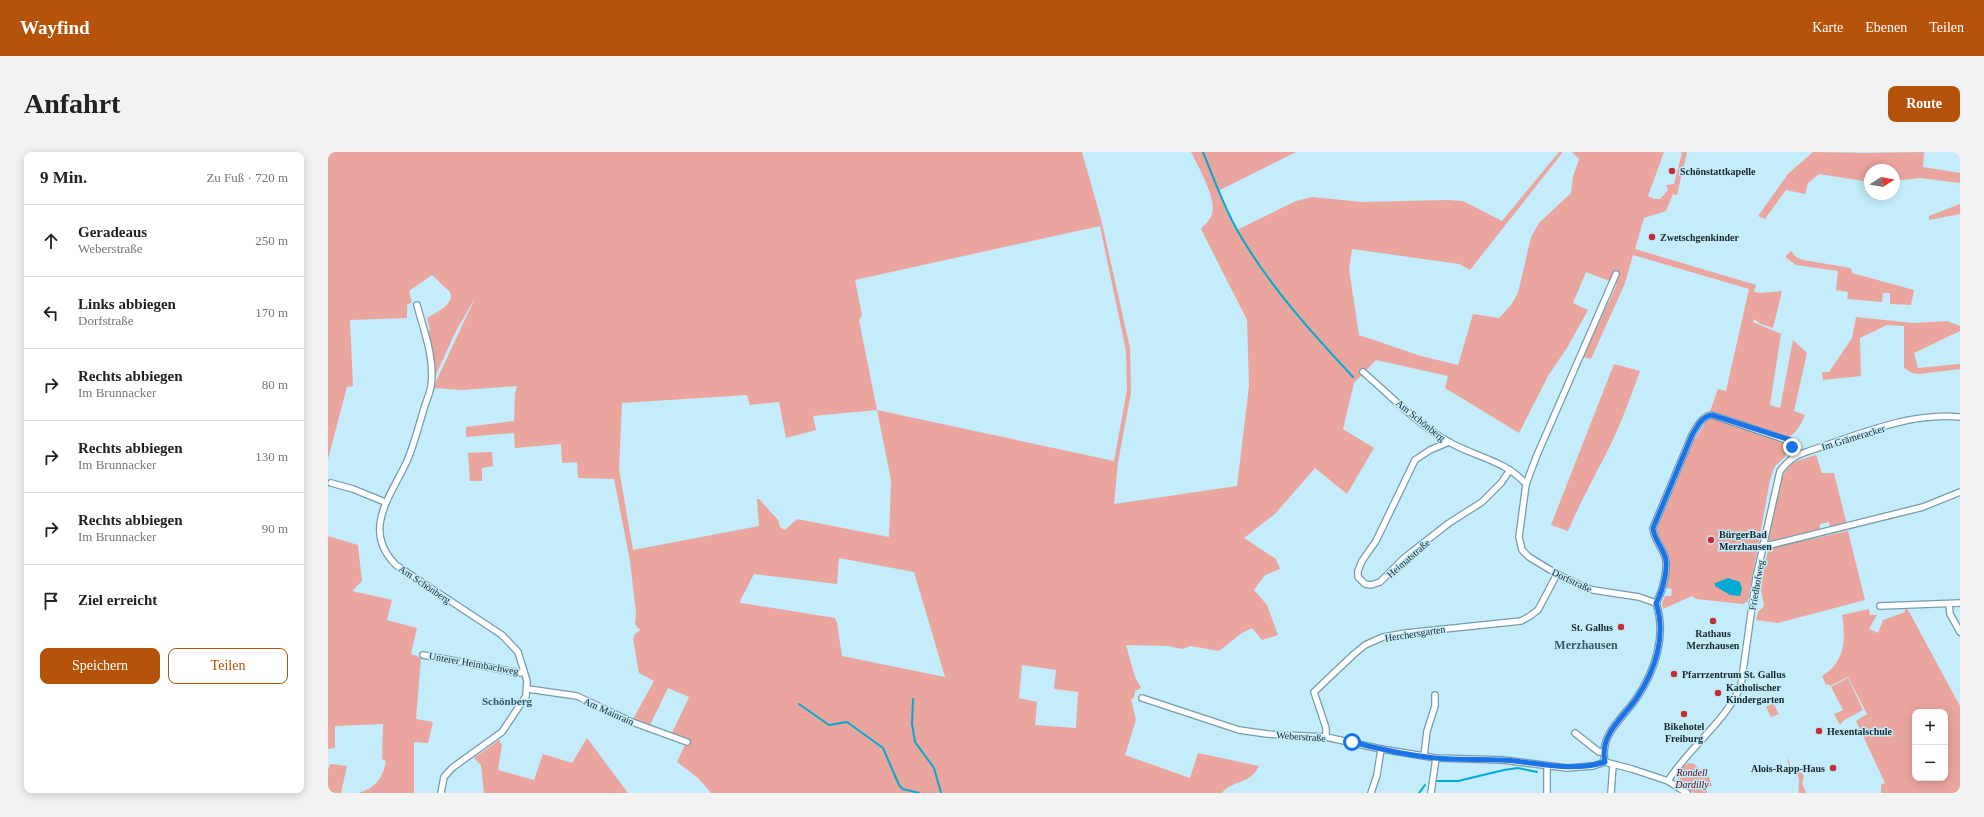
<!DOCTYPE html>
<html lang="de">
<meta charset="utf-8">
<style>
:root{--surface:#fff;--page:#f2f2f2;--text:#222;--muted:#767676;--line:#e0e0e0;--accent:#b45309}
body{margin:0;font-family:"Times New Roman",serif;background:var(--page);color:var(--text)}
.controls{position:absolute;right:12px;bottom:12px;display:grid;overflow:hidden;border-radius:8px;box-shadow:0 2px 10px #0003}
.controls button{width:36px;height:36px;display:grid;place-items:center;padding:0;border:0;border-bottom:1px solid var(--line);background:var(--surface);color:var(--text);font:20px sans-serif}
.compass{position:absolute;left:1536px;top:12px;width:36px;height:36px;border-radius:50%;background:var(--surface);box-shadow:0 2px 10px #0003;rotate:79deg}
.stop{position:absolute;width:12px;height:12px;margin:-9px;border:3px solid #1a73e8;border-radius:50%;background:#fff}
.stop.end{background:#1a73e8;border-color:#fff;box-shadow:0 1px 4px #0008}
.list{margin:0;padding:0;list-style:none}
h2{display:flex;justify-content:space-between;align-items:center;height:52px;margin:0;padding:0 16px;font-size:17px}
h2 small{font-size:13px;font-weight:400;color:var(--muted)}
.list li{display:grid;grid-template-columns:26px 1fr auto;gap:12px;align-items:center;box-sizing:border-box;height:72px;padding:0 16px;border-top:1px solid var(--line)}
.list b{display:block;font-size:15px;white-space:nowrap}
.list p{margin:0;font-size:13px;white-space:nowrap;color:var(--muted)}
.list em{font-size:13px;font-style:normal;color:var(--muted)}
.actions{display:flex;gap:8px;padding:12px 16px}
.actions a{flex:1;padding:9px 0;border:1px solid var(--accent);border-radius:8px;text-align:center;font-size:14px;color:var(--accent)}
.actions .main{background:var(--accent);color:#fff}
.icon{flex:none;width:22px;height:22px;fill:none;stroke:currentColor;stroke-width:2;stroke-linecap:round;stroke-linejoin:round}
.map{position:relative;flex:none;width:1632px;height:641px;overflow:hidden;border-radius:8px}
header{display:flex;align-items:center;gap:24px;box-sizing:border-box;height:56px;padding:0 20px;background:var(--accent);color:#fff}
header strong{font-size:19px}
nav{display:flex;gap:22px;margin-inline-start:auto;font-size:14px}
.intro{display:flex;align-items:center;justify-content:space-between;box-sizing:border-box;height:96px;padding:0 24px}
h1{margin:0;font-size:28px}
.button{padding:10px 18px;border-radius:8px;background:var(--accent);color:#fff;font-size:14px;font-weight:700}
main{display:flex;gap:24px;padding:0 24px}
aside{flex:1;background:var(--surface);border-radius:8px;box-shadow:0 2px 10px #0003}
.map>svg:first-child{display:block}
</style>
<header>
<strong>Wayfind</strong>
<nav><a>Karte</a><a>Ebenen</a><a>Teilen</a></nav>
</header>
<div class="intro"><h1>Anfahrt</h1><a class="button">Route</a></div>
<main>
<aside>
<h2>9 Min.<small>Zu Fuß · 720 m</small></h2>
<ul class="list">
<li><svg class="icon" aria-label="ahead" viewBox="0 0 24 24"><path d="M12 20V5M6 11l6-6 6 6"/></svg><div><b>Geradeaus</b><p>Weberstraße</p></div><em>250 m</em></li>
<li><svg class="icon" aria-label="left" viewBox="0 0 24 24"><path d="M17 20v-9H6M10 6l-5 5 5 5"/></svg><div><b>Links abbiegen</b><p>Dorfstraße</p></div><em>170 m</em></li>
<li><svg class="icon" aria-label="right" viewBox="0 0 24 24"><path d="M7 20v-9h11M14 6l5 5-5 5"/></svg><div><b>Rechts abbiegen</b><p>Im Brunnacker</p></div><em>80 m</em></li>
<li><svg class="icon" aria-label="right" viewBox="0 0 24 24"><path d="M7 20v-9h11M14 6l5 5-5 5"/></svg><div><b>Rechts abbiegen</b><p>Im Brunnacker</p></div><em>130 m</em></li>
<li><svg class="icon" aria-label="right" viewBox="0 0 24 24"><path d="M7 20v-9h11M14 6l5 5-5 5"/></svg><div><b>Rechts abbiegen</b><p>Im Brunnacker</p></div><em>90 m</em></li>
<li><svg class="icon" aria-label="arrive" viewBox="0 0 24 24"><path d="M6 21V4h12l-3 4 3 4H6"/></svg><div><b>Ziel erreicht</b></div></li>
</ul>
<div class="actions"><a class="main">Speichern</a><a>Teilen</a></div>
</aside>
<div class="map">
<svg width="1632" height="641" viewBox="0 0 1632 641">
<rect width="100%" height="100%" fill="#c4ecfa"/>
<!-- green -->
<g fill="#eba59f" fill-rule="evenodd">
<path d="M 0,0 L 754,0 L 773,67 L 802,196 L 803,241 L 790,310 L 786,352 L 909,334 L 921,234 L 919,168 L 873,77 C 876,73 883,67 884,62 C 889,47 870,14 863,0 L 968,0 L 890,39 L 901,64 L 909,78 L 968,49 L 984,45 L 1034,50 L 1119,48 L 1135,49 L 1174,69 L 1231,0 L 1235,0 L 1142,118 L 1131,112 L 1024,97 L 1021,117 L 1031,183 L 1093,204 L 1130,213 L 1145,162 L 1171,166 L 1183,153 L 1190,141 L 1203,85 L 1211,71 L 1243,41 L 1245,25 L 1251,7 L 1244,0 L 1336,0 L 1320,44 L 1326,47 L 1332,47 L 1340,38 L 1338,33 L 1346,32 L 1354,1 L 1352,0 L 1359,0 L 1349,43 L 1345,42 L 1338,59 L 1316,66 L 1307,97 L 1428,133 L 1426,140 L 1433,141 L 1454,139 L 1445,176 L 1433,172 L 1426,167 L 1425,170 L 1453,182 L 1442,253 L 1452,256 L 1465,188 L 1479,201 L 1466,259 L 1477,263 C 1473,272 1469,281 1460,285 L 1388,260 L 1385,266 L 1458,291 L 1460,296 L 1457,305 L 1447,314 L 1442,328 L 1420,449 L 1415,452 L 1368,447 L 1364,444 L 1335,457 L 1334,452 L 1337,444 L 1343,444 L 1344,437 L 1338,436 C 1339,427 1344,413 1341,404 C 1336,389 1327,386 1330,368 L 1365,290 L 1379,268 L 1390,237 L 1398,239 L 1421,137 L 1305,103 L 1297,131 L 1263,207 L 1255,205 L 1289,132 L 1258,120 L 1245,151 L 1260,158 L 1239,196 L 1220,224 L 1191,281 L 1117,236 L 1120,224 L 1048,208 L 1026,231 L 1015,277 L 1046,296 L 1019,342 L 987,316 L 947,362 L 916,386 L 948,407 L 952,417 L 937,423 L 926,438 L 939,453 L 950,483 L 934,488 L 924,476 L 914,481 L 891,499 L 863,494 L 854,497 L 840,494 L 798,493 L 807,525 L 813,536 L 807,539 L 806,546 L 803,547 L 808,568 L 797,603 L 862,626 L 870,601 L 931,614 C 921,634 905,627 894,641 L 383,641 L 370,626 L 349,610 L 359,588 L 344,581 L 361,545 L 340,536 L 322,573 L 305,567 L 326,529 L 311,521 L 305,487 L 307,482 L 312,478 L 307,472 L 308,461 L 302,409 L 286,327 L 250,326 L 249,310 L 234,311 L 233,292 L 187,296 L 186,281 L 138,285 L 138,275 L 186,269 L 187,242 L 189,234 L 135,238 L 105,236 L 147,146 L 128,179 L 106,227 L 99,180 L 102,178 L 99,166 C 108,160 127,153 122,140 L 104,123 L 81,139 L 84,150 L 79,153 L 79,166 L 22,168 L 25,234 L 19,235 L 0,307 ZM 772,74 L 798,199 L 799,238 L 786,309 L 549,258 L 531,168 L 534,163 L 527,128 ZM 419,243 L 422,253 L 451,250 L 458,286 L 488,278 L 485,264 L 549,258 L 563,328 L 561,385 L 469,367 L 457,378 L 452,375 L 450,368 L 431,347 L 429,347 L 431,374 L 305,398 L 291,317 L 294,251 ZM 511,406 L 586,420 L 617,525 L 514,504 L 509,471 L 507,466 L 413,451 L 412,449 L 426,422 L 509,432 ZM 694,513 L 728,518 L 726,537 L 750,540 L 748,576 L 707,573 L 709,550 L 691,546 Z"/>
<polygon points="1485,0 1538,1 1596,0 1595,15 1632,21 1632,31 1592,26 1566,29 1566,18 1542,18 1542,30 1491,22 1480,31 1477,42 1458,38 1437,67 1430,64 1460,22"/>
<polygon points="1632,52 1632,62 1601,68 1601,64"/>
<polygon points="1463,99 1468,105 1475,108 1523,116 1524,121 1586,138 1583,153 1562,152 1562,141 1555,141 1554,150 1519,147 1520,140 1508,138 1510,119 1468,113 1457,105"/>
<polygon points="1528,165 1585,171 1619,169 1632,174 1632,179 1586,201 1590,216 1632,212 1632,217 1591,222 1584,221 1576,216 1576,174 1559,173 1532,186 1533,224 1495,228 1494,220 1501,220 1524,186"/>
<path d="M 1286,212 L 1312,219 C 1303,243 1295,267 1284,290 C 1269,320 1253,348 1240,379 L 1223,373 Z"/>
<polygon points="164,300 165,314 154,316 154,329 142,329 140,301"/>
<path d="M 1488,303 L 1494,321 L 1506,321 L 1519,373 L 1502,376 L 1501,370 L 1492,372 L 1492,377 L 1447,389 L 1439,388 C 1444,367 1447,321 1467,310 C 1474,307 1481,305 1488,303 Z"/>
<polygon points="1520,379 1537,448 1450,471 1428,468 1430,460 1436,454 1432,433 1440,399 1447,395"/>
<path d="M 0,384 L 30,393 L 34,429 L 24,439 L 64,448 L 59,468 L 89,476 L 83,502 L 89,504 L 93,507 L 88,567 L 105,570 L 100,591 L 86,590 L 86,641 L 30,641 C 47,637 55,626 58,609 L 54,607 L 55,572 L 7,574 L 7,596 L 0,597 Z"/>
<path d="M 1577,456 L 1579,456 L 1632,554 L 1632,641 L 1553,641 L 1553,633 L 1557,631 L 1528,569 L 1539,562 L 1520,525 L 1502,534 L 1501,532 L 1498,533 L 1494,524 C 1517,510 1518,488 1514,463 L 1541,457 L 1542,463 L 1549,463 L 1541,477 L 1550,481 L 1555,468 L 1577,460 ZM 1587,560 L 1617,560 L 1617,626 L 1587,626 Z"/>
<polygon points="1520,526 1535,558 1516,568 1512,573 1506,562 1515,558 1503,535"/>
<polygon points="1445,551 1451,562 1443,565 1438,555"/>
<polygon points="259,586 300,641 156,641 153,613 146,606 171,588 174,593 170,618 206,628 215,602 244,611"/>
<path d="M 1459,605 L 1464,617 L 1474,621 L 1476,624 L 1474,631 L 1478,641 L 1471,641 C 1469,629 1476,624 1462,619 Z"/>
<path d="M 1362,611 L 1366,612 L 1381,625 L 1384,634 L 1379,635 L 1379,641 C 1375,641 1370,641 1366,641 C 1351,635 1343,617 1362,611 Z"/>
<polygon points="2,612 19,614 13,641 0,641 0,618"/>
</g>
<!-- water -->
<polygon fill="#00abd1" points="1400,426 1412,430 1414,437 1412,444 1402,443 1387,434 1387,431"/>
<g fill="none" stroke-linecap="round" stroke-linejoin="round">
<!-- stream -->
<g stroke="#00abd1" stroke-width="2">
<path d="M 875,0 C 886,27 897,58 912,83 C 943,136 984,181 1025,225"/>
<polyline points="585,547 584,572 587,590 606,616 613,641"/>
<polyline points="471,552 501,573 519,570 555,596 571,633 575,637 591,641"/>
<polyline points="1109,629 1130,629 1176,618 1190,616 1209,620"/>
<polyline points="1091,641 1097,633"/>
</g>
<defs>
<g id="street">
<path d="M 89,153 C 96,179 107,207 103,234 C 102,242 97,251 95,260 C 90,276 86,293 79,309 C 63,344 33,378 68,413 L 174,483 L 190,500 L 199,529 L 198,544 L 174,580 L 124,616 L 116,625 L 113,641"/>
<path d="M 1035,220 C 1062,243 1089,272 1121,290 C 1147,305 1177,308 1198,332"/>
<polyline points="1121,290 1102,298 1087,308 1048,389 1034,409 1030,419 1030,425 1037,432 1043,433 1052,430 1075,407 1121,371 1154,350 1173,331 1182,318"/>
<polyline points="3,331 25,337 57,350"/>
<polyline points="1435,392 1442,393 1595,355 1632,340"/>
<path d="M 1328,451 C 1334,441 1342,414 1336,402 C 1332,393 1326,387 1325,376 L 1364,283 C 1369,275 1374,264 1384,263 L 1462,289 L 1464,290 L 1465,305"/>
<polyline points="1621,452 1622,462 1632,480"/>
<polyline points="1552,454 1632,451"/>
<polyline points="95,503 192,521 196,519"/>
<polyline points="200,537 249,544 304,570 359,590"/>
<polyline points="814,546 911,578 939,582 998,585 1053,597 1108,606 1175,608 1239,616 1265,614 1277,610"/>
<polyline points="1247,581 1271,600 1275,600"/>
<polyline points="998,585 998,576 986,540 1025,503 1037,493 1055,485 1078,481 1193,469 1202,464 1210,458 1229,422"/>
<polyline points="1096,604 1099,579 1107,554 1107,543"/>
<path d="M 1277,610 C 1271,583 1294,567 1308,547 C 1327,519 1339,484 1328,451 L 1311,445 L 1265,438 L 1256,435 L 1229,422 L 1201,405 L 1194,398 L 1191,385 L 1198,332 L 1209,303 L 1288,122"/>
<polyline points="1277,610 1304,617 1340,629 1359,641"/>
<polyline points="1219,614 1219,641"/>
<path d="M 1340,629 C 1361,595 1398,570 1413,533 L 1428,426 L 1452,319 C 1460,309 1466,304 1478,300 C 1527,284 1580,260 1632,265"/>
<polyline points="1043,641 1049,623 1053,597"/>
<polyline points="1103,641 1108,606"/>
<polyline points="1283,641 1285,613"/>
</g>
</defs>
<!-- street casing -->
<use href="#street" stroke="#769caa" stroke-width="8"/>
<!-- street -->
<use href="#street" stroke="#fff" stroke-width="5.5"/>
</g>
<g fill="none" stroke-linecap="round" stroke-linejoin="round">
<!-- route -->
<path stroke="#1a73e8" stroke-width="5" d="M 1024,590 C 1051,597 1079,603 1107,606 C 1129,608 1152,607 1174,608 C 1209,610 1242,621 1277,610 C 1271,583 1294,567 1308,547 C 1327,519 1339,484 1328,451 C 1334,441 1342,413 1336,402 C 1332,392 1326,387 1325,376 L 1364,283 C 1369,275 1374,264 1384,263 L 1462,288 L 1464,290 L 1464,295"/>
</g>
<!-- markers -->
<g fill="#c03033" stroke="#c4ecfa" stroke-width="1.5">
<circle cx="1344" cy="19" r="4"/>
<circle cx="1324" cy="85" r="4"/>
<circle cx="1383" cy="388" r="4"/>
<circle cx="1385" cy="469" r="4"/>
<circle cx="1293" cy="475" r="4"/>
<circle cx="1346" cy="522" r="4"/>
<circle cx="1390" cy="541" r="4"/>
<circle cx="1356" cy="562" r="4"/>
<circle cx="1491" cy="579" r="4"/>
<circle cx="1505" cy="616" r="4"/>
</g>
<g text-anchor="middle" stroke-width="3" stroke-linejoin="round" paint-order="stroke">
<!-- poi labels -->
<g font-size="10" font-weight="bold" fill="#15252a" stroke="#c4ecfa" text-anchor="start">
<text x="1352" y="23">Schönstattkapelle</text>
<text x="1332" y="89">Zwetschgenkinder</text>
<text x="1391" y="386">BürgerBad<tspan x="1391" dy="12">Merzhausen</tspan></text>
<text x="1285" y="479" text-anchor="end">St. Gallus</text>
<text x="1385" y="485" text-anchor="middle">Rathaus<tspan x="1385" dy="12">Merzhausen</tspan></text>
<text x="1354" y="526">Pfarrzentrum St. Gallus</text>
<text x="1398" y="539">Katholischer<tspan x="1398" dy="12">Kindergarten</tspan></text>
<text x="1356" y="578" text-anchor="middle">Bikehotel<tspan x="1356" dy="12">Freiburg</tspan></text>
<text x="1499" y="583">Hexentalschule</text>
<text x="1497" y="620" text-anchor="end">Alois-Rapp-Haus</text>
</g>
<!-- street labels -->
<g font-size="10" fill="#15252a" stroke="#c4ecfa">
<text transform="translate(1093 268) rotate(39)" y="4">Am Schönberg</text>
<text transform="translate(1525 285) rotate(-17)" y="4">Im Grämeracker</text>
<text transform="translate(1080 406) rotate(-41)" y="4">Heimatstraße</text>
<text transform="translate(1244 428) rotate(25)" y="4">Dorfstraße</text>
<text transform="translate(97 432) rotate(34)" y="4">Am Schönberg</text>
<text transform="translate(1428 433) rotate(-80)" y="4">Friedhofweg</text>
<text transform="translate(1087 481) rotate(-9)" y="4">Herchersgarten</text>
<text transform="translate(146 511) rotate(10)" y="4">Unterer Heimbachweg</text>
<text transform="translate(281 559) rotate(24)" y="4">Am Mainrain</text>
<text transform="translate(973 584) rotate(4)" y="4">Weberstraße</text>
</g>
<!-- park labels -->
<g font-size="10" font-style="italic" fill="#5f0009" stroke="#c4ecfa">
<text x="1364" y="624">Rondell<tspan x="1364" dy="12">Dardilly</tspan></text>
</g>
<!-- neighbourhood labels -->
<g font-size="11" font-weight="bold" fill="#375b68" stroke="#c4ecfa">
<text x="179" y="553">Schönberg</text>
</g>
<!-- quarter labels -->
<g font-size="12" font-weight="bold" fill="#375b68" stroke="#c4ecfa">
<text x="1258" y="497">Merzhausen</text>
</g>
</g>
</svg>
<div class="controls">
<button>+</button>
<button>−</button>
</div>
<svg class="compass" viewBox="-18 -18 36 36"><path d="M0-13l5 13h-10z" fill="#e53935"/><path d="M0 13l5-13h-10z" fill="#767676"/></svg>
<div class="stop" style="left:1024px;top:590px"></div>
<div class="stop end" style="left:1464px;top:295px"></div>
</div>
</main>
